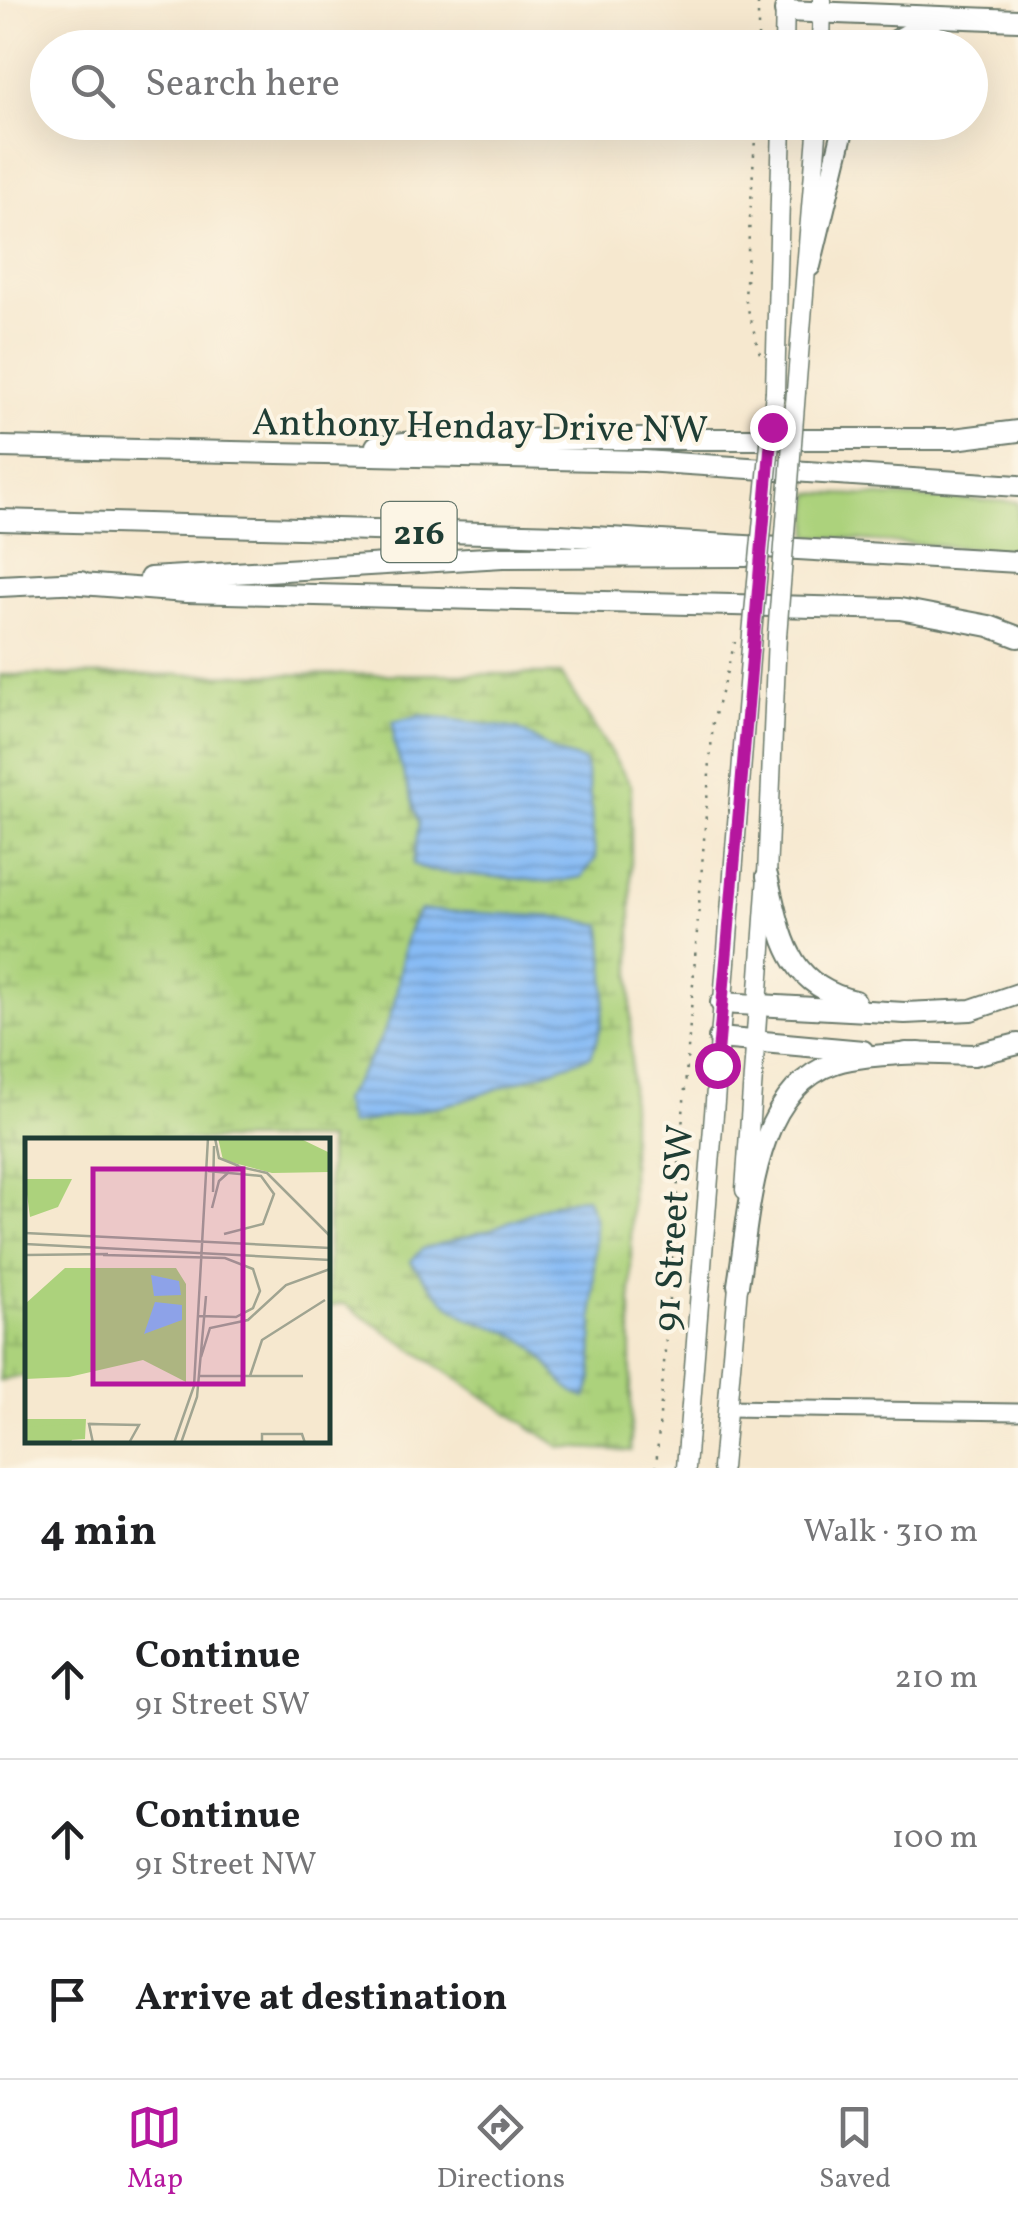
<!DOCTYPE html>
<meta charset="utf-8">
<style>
:root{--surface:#fff;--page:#f2f2f2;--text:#202124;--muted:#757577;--line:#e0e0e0;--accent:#b5179e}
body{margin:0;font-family:Vollkorn,serif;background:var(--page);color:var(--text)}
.stop{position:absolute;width:30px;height:30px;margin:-22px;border:8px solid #b5179e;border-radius:50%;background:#fff}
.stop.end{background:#b5179e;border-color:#fff;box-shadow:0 2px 10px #0008}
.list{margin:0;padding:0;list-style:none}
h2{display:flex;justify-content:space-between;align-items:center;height:130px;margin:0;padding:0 40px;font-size:42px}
h2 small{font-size:32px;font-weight:400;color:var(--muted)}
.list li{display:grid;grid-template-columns:65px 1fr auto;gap:30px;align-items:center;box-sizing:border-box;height:160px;padding:0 40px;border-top:2px solid var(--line)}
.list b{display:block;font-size:38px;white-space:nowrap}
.list p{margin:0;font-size:32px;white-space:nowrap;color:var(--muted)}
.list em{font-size:32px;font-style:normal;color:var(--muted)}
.icon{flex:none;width:55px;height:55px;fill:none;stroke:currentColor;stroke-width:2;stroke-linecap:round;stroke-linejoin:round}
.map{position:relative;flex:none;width:1018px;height:1468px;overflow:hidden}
.search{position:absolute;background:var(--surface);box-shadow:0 10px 40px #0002;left:30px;right:30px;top:30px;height:110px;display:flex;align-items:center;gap:25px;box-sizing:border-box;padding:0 35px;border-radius:55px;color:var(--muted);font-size:38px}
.sheet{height:610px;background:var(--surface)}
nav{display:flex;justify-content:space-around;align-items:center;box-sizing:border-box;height:140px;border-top:2px solid var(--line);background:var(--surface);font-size:28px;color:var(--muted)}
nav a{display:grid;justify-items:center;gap:5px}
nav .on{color:var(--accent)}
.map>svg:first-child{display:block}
</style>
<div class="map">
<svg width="1018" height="1468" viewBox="0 0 1018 1468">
<defs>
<pattern id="wetland-marsh" width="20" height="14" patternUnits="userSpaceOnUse" patternTransform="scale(2.5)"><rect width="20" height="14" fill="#acd27c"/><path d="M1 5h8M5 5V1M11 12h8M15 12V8" fill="none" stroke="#8bac66"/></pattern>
<pattern id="water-rules" width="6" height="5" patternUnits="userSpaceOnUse" patternTransform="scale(2.5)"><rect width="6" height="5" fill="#87bbf5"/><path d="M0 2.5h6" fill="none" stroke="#6e99c7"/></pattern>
</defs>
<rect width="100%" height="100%" fill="#fcf5e5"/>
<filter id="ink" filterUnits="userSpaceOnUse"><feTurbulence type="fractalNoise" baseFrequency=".01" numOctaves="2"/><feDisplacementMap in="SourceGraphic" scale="20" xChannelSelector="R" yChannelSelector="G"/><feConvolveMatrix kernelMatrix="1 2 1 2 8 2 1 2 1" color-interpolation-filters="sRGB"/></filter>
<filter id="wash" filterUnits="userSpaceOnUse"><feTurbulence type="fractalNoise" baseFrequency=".0048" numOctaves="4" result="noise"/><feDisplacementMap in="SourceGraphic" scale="40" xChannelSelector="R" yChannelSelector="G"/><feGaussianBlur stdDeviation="2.25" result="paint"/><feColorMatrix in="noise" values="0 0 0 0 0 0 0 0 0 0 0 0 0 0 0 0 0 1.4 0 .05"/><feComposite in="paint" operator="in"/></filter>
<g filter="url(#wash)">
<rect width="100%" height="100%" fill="#f6e8cf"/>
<!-- green -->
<polygon fill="#acd27c" stroke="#668858" stroke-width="2.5" points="811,493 1018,502 1018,552 809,536"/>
<!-- wetland -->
<polygon fill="url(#wetland-marsh)" stroke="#668858" stroke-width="2.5" points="561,674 631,785 631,1451 560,1447 343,1303 328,1307 328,1140 28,1140 27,1375 0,1381 0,675"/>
<!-- water -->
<g fill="url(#water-rules)" stroke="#537c94" stroke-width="2.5">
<path d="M 421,715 L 518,729 L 556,752 L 584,761 C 593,793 590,825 596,858 L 582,877 L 554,882 L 429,871 L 413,864 L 419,823 L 394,743 L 393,722 Z"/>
<path d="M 420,910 L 560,917 L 602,925 C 606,972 610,1013 591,1056 L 462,1101 L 349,1125 L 342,1101 C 360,1073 381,1045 391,1013 C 404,977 397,942 420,910 Z"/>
<path d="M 586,1197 L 595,1219 L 592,1379 L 586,1398 C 559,1388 555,1369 537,1351 C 519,1332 496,1328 473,1320 C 448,1310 426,1282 411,1261 L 422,1249 L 489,1230 L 551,1204 Z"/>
</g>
</g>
<g filter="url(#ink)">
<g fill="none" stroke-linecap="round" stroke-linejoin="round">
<defs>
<polyline id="minor" points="727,1408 1018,1412"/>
<g id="major">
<polyline points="784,48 785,0"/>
<polyline points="821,48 822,0"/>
<polyline points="775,391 782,122"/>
<polyline points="796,392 818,122"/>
<polyline points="745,1190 767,876 777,636"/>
<polyline points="686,1468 752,634"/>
<polyline points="722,1468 739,1275"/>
</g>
<g id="highway">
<polyline points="785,11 1018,20"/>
<polyline points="883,48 937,18"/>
<polyline points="810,266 845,122"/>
<polyline points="376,446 443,439 954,439 1018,431"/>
<polyline points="0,447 644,461 1018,486"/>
<polyline points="0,520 560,535 1018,562"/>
<polyline points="150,578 503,557 746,556"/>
<polyline points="68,583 186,592 900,609 989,626 1018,637"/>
<polyline points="0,586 81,582"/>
<path d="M 767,876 C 782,936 785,984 855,1001"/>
<polyline points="721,1003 905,1013 971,1010 1018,994"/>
<polyline points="719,1038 863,1051"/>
<polyline points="906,1053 974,1055 1018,1044"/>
<path d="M 738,1285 C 750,1213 752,1091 835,1063 C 861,1055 892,1055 919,1053"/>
</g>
</defs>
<!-- minor casing -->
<use href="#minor" stroke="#6a796a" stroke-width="19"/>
<!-- major casing -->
<use href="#major" stroke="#6a796a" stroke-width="21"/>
<!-- highway casing -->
<use href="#highway" stroke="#6a796a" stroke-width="24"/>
<!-- path -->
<g stroke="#6a796a" stroke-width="2.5" stroke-dasharray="2.5 8" stroke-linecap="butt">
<polyline points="758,48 758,0"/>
<polyline points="756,122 745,298 760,354"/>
<polyline points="656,1468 713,722 735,642"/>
</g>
<!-- minor -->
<use href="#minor" stroke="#fff" stroke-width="15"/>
<!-- major -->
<use href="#major" stroke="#fff" stroke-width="18"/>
<!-- highway -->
<use href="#highway" stroke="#fff" stroke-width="20"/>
<defs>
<g id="major-bridge">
<polyline points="752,634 775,391"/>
<polyline points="777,636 796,392"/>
</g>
</defs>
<!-- major-bridge casing -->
<use href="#major-bridge" stroke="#6a796a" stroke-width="21" stroke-linecap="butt"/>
<!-- major-bridge -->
<use href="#major-bridge" stroke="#fff" stroke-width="18"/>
</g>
</g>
<g fill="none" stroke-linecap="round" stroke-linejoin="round" filter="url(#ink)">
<!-- route -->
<polyline stroke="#b5179e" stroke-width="12" points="717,1065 772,427"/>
</g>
<g text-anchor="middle" stroke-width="8" stroke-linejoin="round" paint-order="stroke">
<!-- shield labels -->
<rect fill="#fcf5e5" stroke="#617469" stroke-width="2.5" x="381.5" y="502" width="75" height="60" rx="8"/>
<g font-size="35" font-weight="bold" fill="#1f3d34">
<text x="419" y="544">216</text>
</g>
<!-- street labels -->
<g font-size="38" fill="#1f3d34" stroke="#fcf5e5">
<text transform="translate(480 425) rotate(1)" y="13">Anthony Henday Drive NW</text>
<text transform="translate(672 1228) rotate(-86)" y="13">91 Street SW</text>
</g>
</g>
<!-- overview -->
<g transform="translate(25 1138)">
<rect width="305" height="305" fill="#f6e8cf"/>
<path d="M 193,0 L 274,0 L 305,15 L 305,34 L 247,35 L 198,22 ZM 0,281 L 61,281 L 60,301 L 0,305 Z" fill="#acd27c"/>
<path d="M 0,41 L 47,41 L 33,69 L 5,79 ZM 40,130 L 151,130 L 161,146 L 161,244 L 118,222 L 44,239 L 0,241 L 0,166 ZM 51,286 L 46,305 L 0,305 L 0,289 Z" fill="#acd27c"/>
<path d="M 126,137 L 154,143 L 156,157 L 129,158 ZM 130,164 L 157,167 L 157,182 L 119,196 Z" fill="#87bbf5"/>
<path fill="none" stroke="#a0a491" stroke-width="2.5" d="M 190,0 L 194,20 L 214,28M 211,28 L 242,35 L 305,98M 183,33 L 236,38 L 249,56 L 238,86 L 199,96M 188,54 L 189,8M 187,70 L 194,43 L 204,34M 0,95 L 305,110M 0,106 L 305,122M 0,117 L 83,116M 78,117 L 200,120 L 228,131 L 235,153 L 228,170 L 211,179 L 174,178M 176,219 L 185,190 L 223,182 L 261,147 L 305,131M 175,238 L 278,238M 225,238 L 237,202 L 300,162M 64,286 L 114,287M 68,305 L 64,286 L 114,287 L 104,305M 149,305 L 169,248 L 183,0M 156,305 L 172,259 L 181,158M 237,305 L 237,296 L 277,296 L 280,305"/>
<path fill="#b5179e" fill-opacity="0.15" stroke="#b5179e" stroke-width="5" d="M 68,31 L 218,31 L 218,246 L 68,246 Z"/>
<rect width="305" height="305" fill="none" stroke="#1f3d34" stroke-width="5"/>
</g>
</svg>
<div class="stop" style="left:717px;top:1065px"></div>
<div class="stop end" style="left:772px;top:427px"></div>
<div class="search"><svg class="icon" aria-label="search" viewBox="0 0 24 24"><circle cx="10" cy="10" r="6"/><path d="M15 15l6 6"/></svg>Search here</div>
</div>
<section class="sheet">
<h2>4 min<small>Walk · 310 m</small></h2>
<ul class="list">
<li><svg class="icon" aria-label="ahead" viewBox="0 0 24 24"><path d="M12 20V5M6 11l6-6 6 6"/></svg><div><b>Continue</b><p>91 Street SW</p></div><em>210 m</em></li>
<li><svg class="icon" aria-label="ahead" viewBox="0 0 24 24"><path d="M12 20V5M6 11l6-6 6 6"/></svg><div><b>Continue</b><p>91 Street NW</p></div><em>100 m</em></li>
<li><svg class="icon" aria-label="arrive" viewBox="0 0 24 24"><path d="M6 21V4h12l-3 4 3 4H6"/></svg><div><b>Arrive at destination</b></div></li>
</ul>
</section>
<nav>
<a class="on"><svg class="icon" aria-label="map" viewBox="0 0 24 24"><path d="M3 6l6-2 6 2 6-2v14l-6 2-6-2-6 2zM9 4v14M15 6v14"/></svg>Map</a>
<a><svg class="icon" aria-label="directions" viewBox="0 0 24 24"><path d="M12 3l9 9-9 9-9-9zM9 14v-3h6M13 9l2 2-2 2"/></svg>Directions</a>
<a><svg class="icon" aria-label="saved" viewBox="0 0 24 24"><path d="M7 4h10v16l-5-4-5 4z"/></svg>Saved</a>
</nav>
